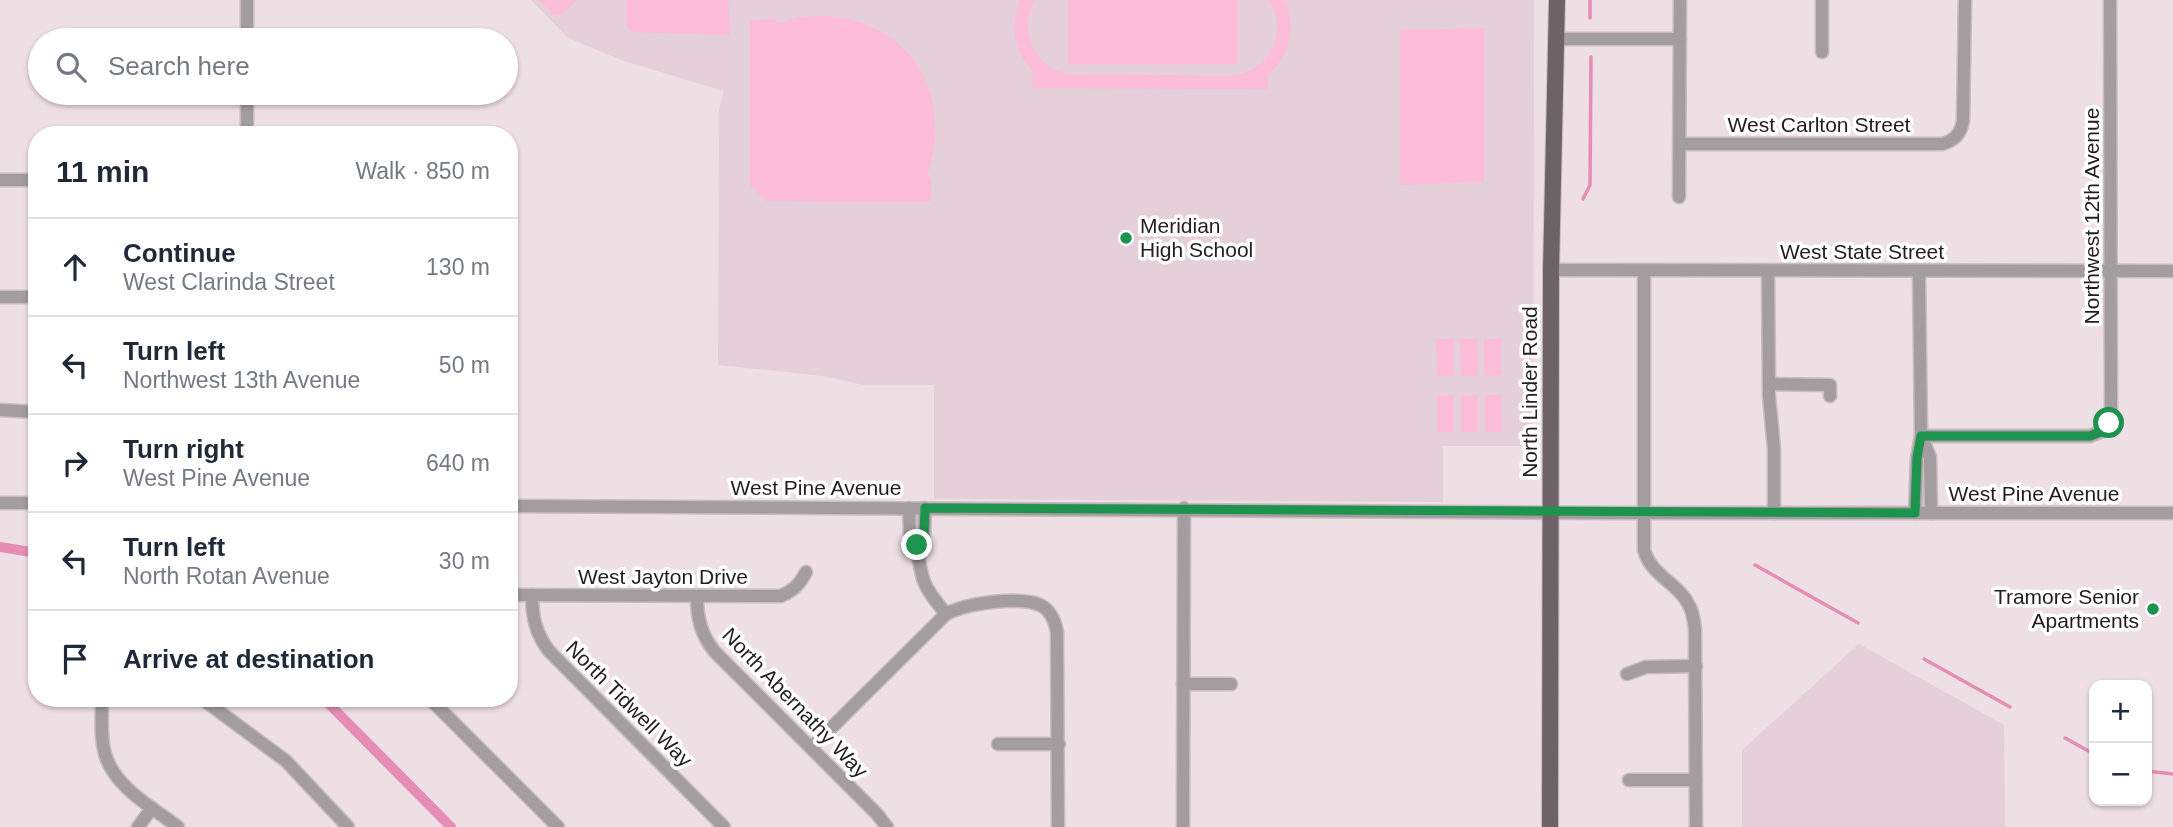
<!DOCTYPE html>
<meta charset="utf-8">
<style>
:root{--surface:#fff;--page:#f6f6f7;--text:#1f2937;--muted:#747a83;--line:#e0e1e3}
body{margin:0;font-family:Helvetica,sans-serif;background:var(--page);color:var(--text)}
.controls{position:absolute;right:21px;bottom:21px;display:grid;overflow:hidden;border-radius:14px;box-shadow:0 2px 5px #0004}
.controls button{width:63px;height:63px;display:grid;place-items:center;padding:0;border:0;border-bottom:2px solid var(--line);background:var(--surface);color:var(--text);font:35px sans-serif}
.stop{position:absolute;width:21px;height:21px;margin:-16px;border:5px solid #1e934e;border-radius:50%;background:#fff}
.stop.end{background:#1e934e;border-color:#fff;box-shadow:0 2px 7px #0008}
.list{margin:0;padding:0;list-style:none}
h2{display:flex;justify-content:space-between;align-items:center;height:91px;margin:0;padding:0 28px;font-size:30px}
h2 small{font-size:23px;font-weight:400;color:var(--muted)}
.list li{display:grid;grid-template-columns:46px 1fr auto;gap:21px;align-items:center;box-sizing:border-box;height:98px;padding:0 28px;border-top:2px solid var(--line)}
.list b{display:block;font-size:26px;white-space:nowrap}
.list p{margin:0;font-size:23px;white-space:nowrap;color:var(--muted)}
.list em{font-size:23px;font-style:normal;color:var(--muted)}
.icon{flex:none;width:38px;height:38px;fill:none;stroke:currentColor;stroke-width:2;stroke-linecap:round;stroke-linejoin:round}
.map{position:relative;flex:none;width:2173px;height:827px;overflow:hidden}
.search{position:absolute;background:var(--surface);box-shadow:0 2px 5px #0004;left:28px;top:28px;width:490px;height:77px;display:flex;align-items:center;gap:18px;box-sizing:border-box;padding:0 24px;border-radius:38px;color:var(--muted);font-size:26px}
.panel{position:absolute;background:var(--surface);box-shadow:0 2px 5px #0004;left:28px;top:126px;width:490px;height:581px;border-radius:28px}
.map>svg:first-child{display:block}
</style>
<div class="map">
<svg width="2173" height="827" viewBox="0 0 2173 827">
<rect width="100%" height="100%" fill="#eedfe5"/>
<!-- built -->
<g fill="#e5cfd8">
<polygon points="531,0 1534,0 1533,446 1443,446 1443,502 934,499 934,385 863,385 823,376 718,365 719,110 724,91 624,61 568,38"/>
<polygon points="1859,644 2004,725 2005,827 1742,827 1742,750"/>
</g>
<!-- green -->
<g fill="#fdbdd9">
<polygon points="539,0 577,0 562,15 554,15"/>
<polygon points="626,0 728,0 730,35 632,32 626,25"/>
<path d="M 1020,0 L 1035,0 C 1017,31 1033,65 1067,74 L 1229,76 C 1268,74 1290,34 1269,0 L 1285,0 C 1296,27 1290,56 1268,75 L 1268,89 L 1032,88 L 1032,75 L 1036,74 C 1015,55 1009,27 1020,0 Z"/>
<rect x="1068" y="0" width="170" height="64"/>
<path d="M 819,16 C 908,17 956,93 927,175 L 932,180 L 930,202 L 766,201 L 750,185 L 750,20 L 774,19 L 778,24 L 798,17 Z"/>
<polygon points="1484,28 1484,182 1400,185 1400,30"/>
<polygon points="1436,339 1453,339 1454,376 1437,376"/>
<polygon points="1460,339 1477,339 1478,376 1461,376"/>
<polygon points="1484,339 1501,339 1501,375 1484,376"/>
<polygon points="1454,395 1454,432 1437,432 1437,396"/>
<polygon points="1478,395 1478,432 1461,432 1461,396"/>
<polygon points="1485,395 1501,395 1502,432 1485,432"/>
</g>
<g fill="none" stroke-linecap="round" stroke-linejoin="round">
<!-- stream -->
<g stroke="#e68db6" stroke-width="3.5">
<polyline points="1590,0 1590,18"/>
<polyline points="1583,199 1590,185 1591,57"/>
<polyline points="1755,565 1858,623"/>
<polyline points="1924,659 2010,707"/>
<polyline points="2065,738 2094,754"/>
<polyline points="2147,771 2173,774"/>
</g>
<!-- canal -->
<g stroke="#e68db6" stroke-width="10">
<polyline points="0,547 37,553"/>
<polyline points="323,698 451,827"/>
</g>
<defs>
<g id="minor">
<polyline points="247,0 247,40"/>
<polyline points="1556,39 1680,39"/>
<polyline points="1822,52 1822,0"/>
<polyline points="247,135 247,93"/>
<path d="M 1680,144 L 1942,144 C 1955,140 1960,135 1963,121 L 1965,0"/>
<polyline points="0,180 37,180"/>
<polyline points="1679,197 1680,0"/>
<polyline points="1551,270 2173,271"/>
<path d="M 1644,271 L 1644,550 C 1651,576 1679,583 1690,607 C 1693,613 1694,622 1695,629 L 1696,827"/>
<polyline points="1768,271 1769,396 1774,449 1774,513"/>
<polyline points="1919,272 1921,436 2090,436 2105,430 2111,416 2110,0"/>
<polyline points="0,297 37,297"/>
<polyline points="1769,384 1830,385 1830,396"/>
<polyline points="0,410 37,412"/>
<polyline points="0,503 37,503"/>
<polyline points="509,506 1613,513 2173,513"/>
<polyline points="909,508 910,536 917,546 924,536 925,508"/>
<polyline points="1915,513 1917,458 1921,436 1930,457 1931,513"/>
<path d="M 917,546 C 922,582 922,585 946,614"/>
<path d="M 509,595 L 781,596 C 794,590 800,584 806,572"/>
<path d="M 532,595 C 532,617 536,634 549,651 L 724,827"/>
<path d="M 697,597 C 697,618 701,635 715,652 L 877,814 L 887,827"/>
<polyline points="1627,674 1646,667 1696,666"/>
<polyline points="1183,684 1231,684"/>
<path d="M 102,698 C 102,717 100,736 105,754 C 115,788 152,807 178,827"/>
<polyline points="201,698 286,761 348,827"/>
<polyline points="429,698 558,827"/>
<polyline points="998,744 1059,744"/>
<path d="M 811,748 L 946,614 C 967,603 1018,596 1040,605 C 1051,610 1055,621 1057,632 L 1058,827"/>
<polyline points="1629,780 1696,780"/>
<polyline points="138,827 152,808"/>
<polyline points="1183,827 1184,508"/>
</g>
<polyline id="major" points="1550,827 1551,270 1557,0"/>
</defs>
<!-- minor casing -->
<use href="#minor" stroke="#c9bcc1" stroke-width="15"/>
<!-- major casing -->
<use href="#major" stroke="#c9bcc1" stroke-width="18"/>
<!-- minor -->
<use href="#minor" stroke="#a39da0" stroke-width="12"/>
<!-- major -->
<use href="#major" stroke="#6d6367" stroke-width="16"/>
</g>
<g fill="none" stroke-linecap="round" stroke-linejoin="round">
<!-- route -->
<polyline stroke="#1e934e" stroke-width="9" points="917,545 924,536 925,508 1915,513 1917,458 1921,436 2090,436 2105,430 2109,423"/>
</g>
<!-- markers -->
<g fill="#1e934e" stroke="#fff" stroke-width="2.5">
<circle cx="1126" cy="238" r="7"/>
<circle cx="2153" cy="609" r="7"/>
</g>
<g text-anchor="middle" stroke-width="7" stroke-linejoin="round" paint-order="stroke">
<!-- street labels -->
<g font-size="21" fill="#221d1f" stroke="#fff">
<text x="1819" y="132">West Carlton Street</text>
<text transform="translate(2092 216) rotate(-90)" y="7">Northwest 12th Avenue</text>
<text x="1862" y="259">West State Street</text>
<text transform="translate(1530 392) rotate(-90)" y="7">North Linder Road</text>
<text x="816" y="495">West Pine Avenue</text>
<text x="2034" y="501">West Pine Avenue</text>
<text x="663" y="584">West Jayton Drive</text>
<text transform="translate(795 703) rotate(46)" y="7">North Abernathy Way</text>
<text transform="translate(629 704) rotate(45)" y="7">North Tidwell Way</text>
</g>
<!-- poi labels -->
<g font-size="21" fill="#221d1f" stroke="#fff" text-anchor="start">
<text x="1140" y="233">Meridian<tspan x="1140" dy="24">High School</tspan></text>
<text x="2139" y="604" text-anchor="end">Tramore Senior<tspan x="2139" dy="24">Apartments</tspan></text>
</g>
</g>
</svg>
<div class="controls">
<button>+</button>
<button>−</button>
</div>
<div class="stop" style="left:2109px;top:423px"></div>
<div class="stop end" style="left:917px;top:545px"></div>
<div class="search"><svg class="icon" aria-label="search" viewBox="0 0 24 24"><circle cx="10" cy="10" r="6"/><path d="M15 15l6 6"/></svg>Search here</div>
<section class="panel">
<h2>11 min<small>Walk · 850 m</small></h2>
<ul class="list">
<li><svg class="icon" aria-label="ahead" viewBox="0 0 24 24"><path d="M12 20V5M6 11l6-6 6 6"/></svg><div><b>Continue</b><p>West Clarinda Street</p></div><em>130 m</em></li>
<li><svg class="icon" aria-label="left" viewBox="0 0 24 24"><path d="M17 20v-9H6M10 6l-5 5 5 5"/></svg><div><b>Turn left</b><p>Northwest 13th Avenue</p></div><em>50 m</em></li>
<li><svg class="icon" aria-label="right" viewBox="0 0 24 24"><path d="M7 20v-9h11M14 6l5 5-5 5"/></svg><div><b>Turn right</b><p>West Pine Avenue</p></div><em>640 m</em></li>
<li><svg class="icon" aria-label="left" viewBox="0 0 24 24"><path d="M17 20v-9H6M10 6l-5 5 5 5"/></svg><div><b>Turn left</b><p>North Rotan Avenue</p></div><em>30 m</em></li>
<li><svg class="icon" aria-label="arrive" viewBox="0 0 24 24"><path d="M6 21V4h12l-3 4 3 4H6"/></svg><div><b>Arrive at destination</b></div></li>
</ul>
</section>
</div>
